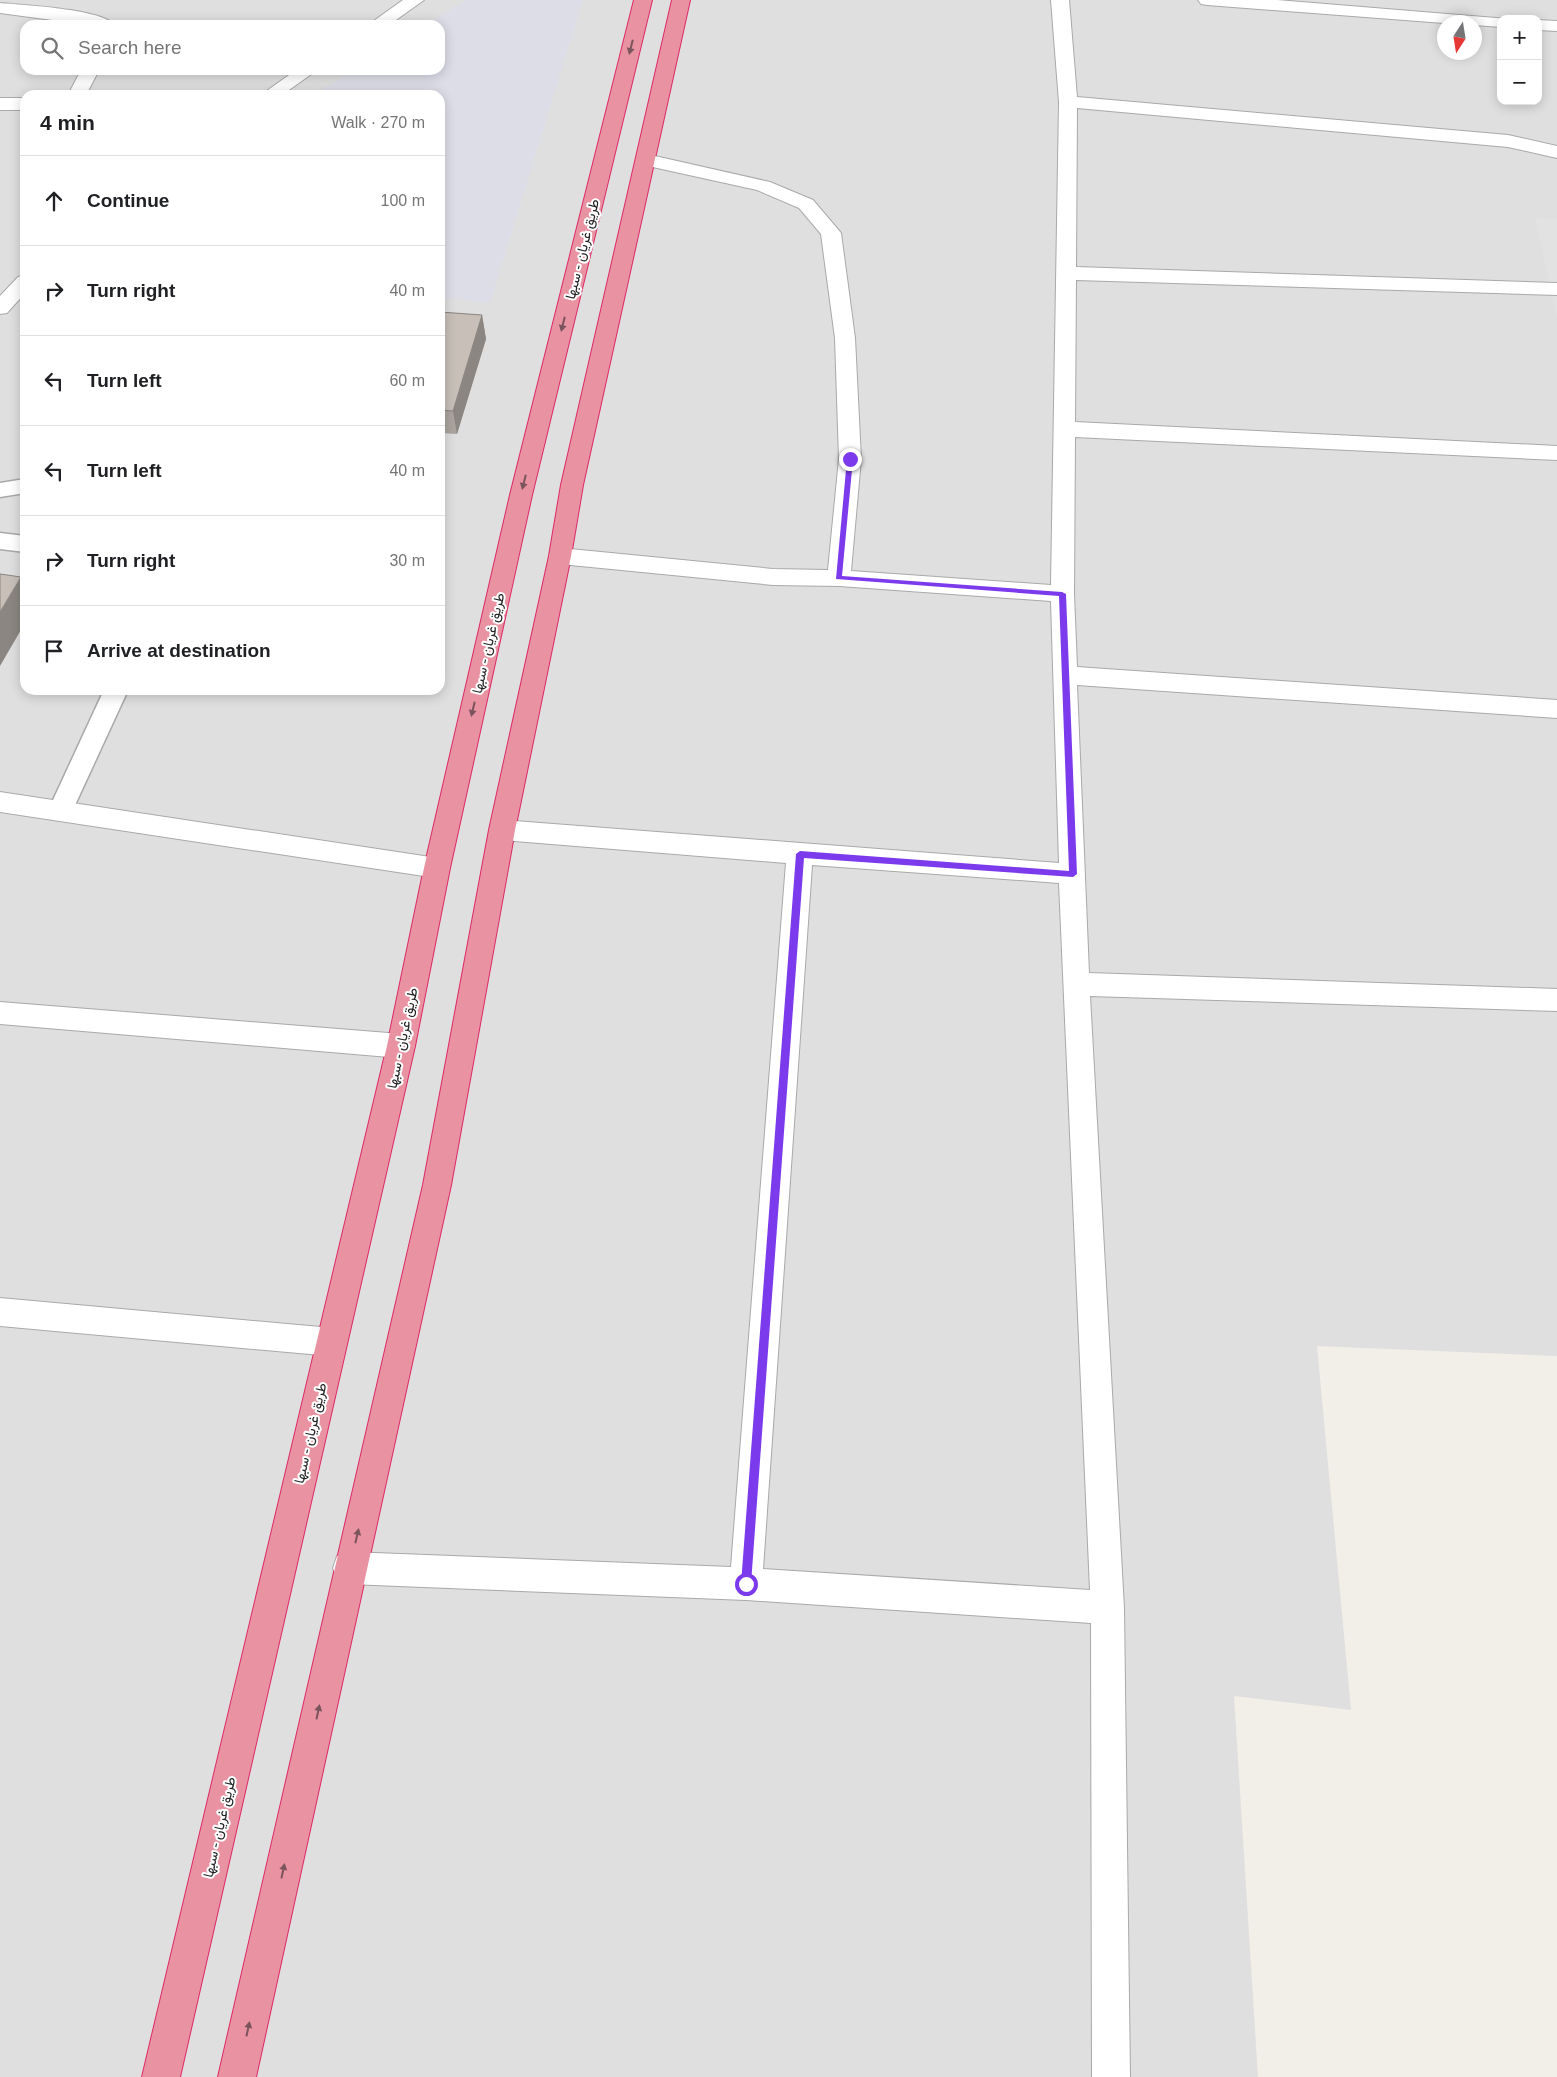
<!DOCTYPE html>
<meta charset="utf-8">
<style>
:root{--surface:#fff;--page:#f2f2f2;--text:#202124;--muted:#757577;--line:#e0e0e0}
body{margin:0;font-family:Arial,Vazirmatn,sans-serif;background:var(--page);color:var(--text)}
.controls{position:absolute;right:15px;top:15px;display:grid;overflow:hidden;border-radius:10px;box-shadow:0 2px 12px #0003}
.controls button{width:45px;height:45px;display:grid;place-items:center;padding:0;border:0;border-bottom:1px solid var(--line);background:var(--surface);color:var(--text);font:25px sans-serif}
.compass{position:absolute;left:1437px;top:15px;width:45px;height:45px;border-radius:50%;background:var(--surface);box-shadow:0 2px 12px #0003;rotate:192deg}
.stop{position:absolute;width:15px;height:15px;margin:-11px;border:4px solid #7c3aed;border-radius:50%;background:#fff}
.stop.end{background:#7c3aed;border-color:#fff;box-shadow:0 1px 5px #0008}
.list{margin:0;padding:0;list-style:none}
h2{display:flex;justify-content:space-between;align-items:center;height:65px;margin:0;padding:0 20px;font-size:21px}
h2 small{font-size:16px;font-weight:400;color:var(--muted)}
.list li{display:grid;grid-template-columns:32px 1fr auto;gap:15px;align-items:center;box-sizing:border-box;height:90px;padding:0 20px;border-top:1px solid var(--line)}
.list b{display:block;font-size:19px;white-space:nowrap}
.list em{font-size:16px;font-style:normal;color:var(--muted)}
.icon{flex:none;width:28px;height:28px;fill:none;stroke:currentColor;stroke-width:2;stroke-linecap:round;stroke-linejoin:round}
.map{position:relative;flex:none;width:1557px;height:2077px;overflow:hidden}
.search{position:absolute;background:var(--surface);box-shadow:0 2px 12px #0003;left:20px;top:20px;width:425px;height:55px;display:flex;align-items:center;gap:12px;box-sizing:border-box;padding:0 18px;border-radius:15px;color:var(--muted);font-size:19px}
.panel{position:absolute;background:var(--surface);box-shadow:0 2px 12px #0003;left:20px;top:90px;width:425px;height:605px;border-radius:15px}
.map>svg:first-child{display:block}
</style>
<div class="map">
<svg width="1557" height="2077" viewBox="0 0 1557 2077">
<rect width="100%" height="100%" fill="#f2efe9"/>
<!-- residential -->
<path fill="#e0dfdf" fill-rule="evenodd" d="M 0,0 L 1557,0 L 1557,1356 L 1317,1346 L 1351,1710 L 1234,1696 L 1258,2077 L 0,2077 ZM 1501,19 L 1538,19 L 1538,101 L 1501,101 ZM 1444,22 L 1474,22 L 1474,52 L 1444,52 ZM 25,25 L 440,25 L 440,70 L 25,70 ZM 25,95 L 440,95 L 440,690 L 25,690 Z"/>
<!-- parking -->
<polygon fill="#e2e2e2" points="1535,218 1557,219 1557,317"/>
<!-- plaza -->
<polygon fill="#dddde8" points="465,0 583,0 490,303 440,297 440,95 313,95 353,70 440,70 440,25 425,25"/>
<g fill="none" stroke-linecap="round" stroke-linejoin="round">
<defs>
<g id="lane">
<polygon points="25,479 25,493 0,497 0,483"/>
<polygon points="0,533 25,536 25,552 0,549"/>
<polygon points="104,690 128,690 69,818 60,820 51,818 48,811"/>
</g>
<g id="street">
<polygon points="403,0 424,0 389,25 368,25"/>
<path d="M 1051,0 L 1069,0 L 1077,97 L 1508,135 L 1557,146 L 1557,158 L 1508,147 L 1077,108 L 1076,267 L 1557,283 L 1557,295 L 1076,280 L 1075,422 L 1557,446 L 1557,460 L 1075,437 L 1074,594 L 1077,667 L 1557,700 L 1557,718 L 1077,685 L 1089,973 L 1557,989 L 1557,1011 L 1090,996 L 1124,1608 L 1130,2077 L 1092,2077 L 1091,1623 L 746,1600 L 349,1584 L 337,1580 L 333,1568 L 337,1556 L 349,1552 L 731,1567 L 786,863 L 502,840 L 493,837 L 489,830 L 493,823 L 502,820 L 1059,863 L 1051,601 L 839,586 L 773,585 L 560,564 L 552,562 L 549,556 L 552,550 L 560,548 L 773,569 L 828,570 L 839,459 L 835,338 L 821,234 L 799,208 L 757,190 L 639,164 L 636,160 L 639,156 L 646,154 L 770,182 L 813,200 L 841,233 L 855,338 L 861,459 L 851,571 L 1051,585 L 1059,102 ZM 812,865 L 1059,883 L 1090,1590 L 763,1569 Z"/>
<polygon points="1198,0 1277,0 1508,19 1501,19 1501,27 1474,25 1474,22 1444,23 1207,5 1201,4"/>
<path d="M 0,3 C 22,5 103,9 114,25 L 90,25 L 0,13 Z"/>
<polygon points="1538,20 1557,21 1557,31 1538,30"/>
<polygon points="81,70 99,70 86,95 68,95"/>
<polygon points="296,70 317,70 282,95 261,95"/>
<rect x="0" y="98" width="25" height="12"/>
<polygon points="25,275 25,293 7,313 0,314 0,296 18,277"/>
<polygon points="0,792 437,858 446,861 450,868 446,875 437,878 0,812"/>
<polygon points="0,1002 401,1034 411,1038 415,1046 411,1054 401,1058 0,1024"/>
<polygon points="0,1298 332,1328 343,1332 347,1342 343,1352 332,1356 0,1326"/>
</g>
<g id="highway">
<polygon points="634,0 652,0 532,495 450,868 415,1046 180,2077 142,2077 387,1046 424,868 510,495"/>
<polygon points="672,0 690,0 583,485 571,556 515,830 451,1185 256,2077 218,2077 423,1185 489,830 549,556 561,485"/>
</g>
</defs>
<!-- lane casing -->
<use href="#lane" stroke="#a9a9a9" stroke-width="3"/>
<!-- street casing -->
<use href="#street" stroke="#a9a9a9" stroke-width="2"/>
<!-- highway casing -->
<use href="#highway" stroke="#dc2a67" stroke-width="2"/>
<!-- lane -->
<use href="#lane" fill="#fff" fill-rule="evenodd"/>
<!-- street -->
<use href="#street" fill="#fff" fill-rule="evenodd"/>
<!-- highway -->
<use href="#highway" fill="#e892a2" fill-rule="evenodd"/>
</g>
<!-- wall -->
<polygon fill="#aba49e" points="440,312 482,315 486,339 457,434 440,433"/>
<!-- shaded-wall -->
<g fill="#8b8681">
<polygon points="482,315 486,339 457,434 453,411"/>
<polygon points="21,577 25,586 25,623 0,666 0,612"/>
</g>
<!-- building -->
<g fill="#c7bfb8" stroke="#8b8681">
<polygon points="440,312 482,315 453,411 440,410"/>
<polygon points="0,574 21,577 0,612"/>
</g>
<!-- one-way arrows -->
<defs><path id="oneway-solid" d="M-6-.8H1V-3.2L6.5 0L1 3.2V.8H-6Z" transform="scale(1.25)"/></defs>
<g fill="#7b545c">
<use href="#oneway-solid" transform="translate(631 47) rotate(104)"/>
<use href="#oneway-solid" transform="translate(563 324) rotate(104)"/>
<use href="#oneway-solid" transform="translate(524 482) rotate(104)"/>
<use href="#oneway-solid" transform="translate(473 709) rotate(103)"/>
<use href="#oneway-solid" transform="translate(357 1536) rotate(-77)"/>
<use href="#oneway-solid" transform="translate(318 1712) rotate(-78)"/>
<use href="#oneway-solid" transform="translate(283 1871) rotate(-78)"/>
<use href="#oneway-solid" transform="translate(248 2029) rotate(-78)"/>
</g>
<!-- route -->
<polygon fill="#7c3aed" points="850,457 853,459 842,576 1062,592 1066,594 1077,874 1073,877 804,858 751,1584 746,1589 741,1584 796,854 800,851 1069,871 1059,596 836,579 847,459"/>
<g text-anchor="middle" stroke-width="4" stroke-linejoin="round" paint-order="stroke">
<!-- street labels -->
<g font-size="14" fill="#222" stroke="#fff">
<text transform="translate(582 249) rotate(-76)" y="5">طريق غريان - سبها</text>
<text transform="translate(488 643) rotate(-77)" y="5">طريق غريان - سبها</text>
<text transform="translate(402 1038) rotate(-78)" y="5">طريق غريان - سبها</text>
<text transform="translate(310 1433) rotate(-77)" y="5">طريق غريان - سبها</text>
<text transform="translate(219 1827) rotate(-77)" y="5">طريق غريان - سبها</text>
</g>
</g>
</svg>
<div class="controls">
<button>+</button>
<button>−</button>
</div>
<svg class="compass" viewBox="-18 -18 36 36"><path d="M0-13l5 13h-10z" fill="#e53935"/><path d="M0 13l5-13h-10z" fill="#757577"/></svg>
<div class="stop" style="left:746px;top:1584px"></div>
<div class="stop end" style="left:850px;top:459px"></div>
<div class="search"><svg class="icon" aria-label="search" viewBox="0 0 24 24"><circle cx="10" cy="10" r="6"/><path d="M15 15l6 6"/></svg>Search here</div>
<section class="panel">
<h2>4 min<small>Walk · 270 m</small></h2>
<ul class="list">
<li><svg class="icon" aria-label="ahead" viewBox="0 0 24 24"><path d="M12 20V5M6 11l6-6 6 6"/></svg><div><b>Continue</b></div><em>100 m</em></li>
<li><svg class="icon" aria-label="right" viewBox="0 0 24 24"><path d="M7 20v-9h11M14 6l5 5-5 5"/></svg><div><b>Turn right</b></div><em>40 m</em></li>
<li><svg class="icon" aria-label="left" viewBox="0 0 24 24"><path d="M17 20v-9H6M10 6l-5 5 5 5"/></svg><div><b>Turn left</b></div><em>60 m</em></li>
<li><svg class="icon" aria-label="left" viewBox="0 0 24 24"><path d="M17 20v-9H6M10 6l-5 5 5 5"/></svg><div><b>Turn left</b></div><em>40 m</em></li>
<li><svg class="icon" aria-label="right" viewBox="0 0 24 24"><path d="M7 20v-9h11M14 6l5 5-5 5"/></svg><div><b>Turn right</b></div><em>30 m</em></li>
<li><svg class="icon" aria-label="arrive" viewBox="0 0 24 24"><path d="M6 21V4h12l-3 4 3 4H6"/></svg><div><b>Arrive at destination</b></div></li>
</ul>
</section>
</div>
